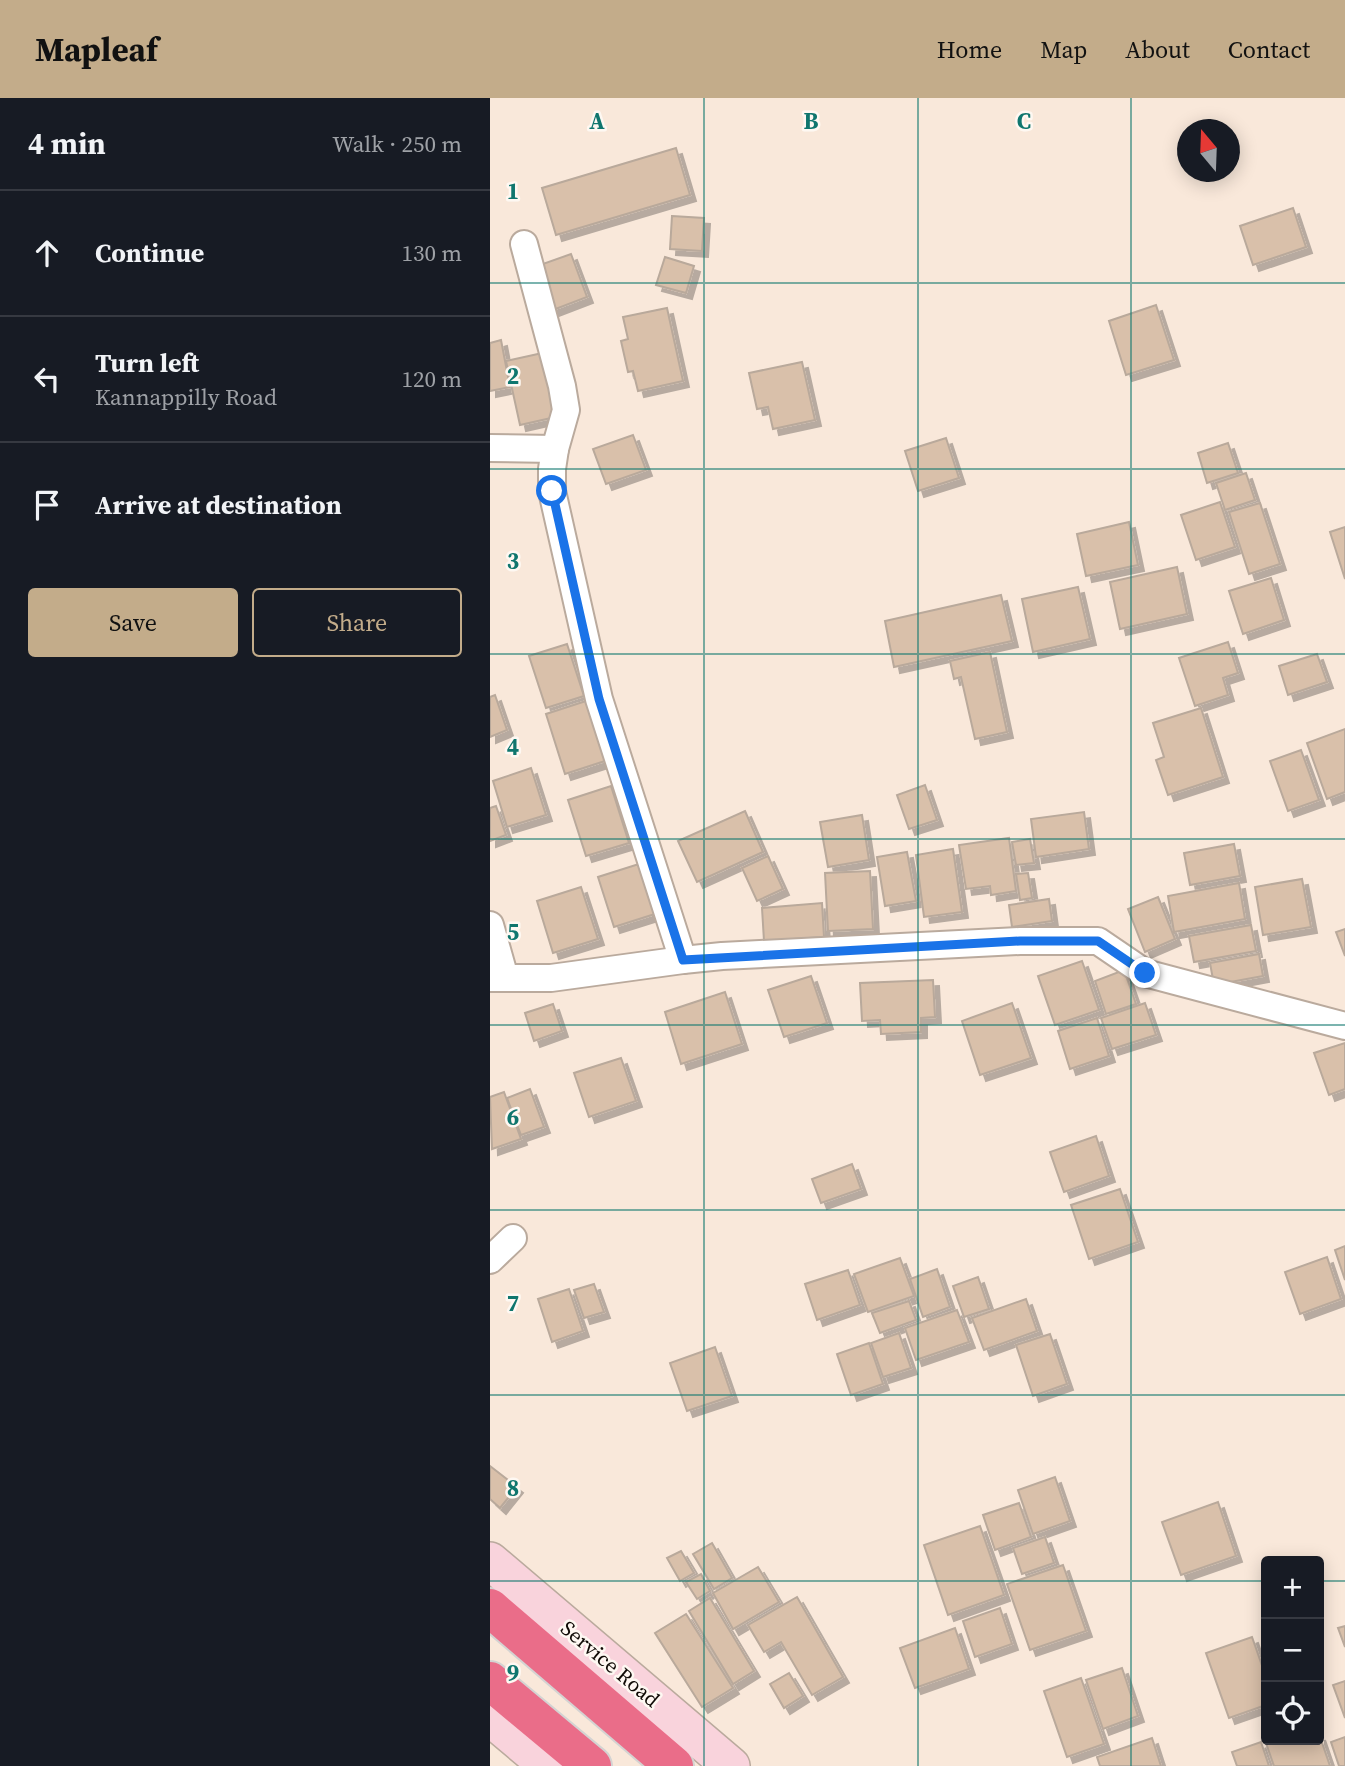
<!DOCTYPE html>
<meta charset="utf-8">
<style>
:root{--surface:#171b24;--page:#242831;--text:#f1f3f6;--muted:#9ea1a6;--line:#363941;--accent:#c3ac8a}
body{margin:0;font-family:"Source Serif 4",serif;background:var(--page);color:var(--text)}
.controls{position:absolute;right:21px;bottom:21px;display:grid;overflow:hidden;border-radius:7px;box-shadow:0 4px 18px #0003}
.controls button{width:63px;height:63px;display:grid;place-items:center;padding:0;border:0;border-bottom:2px solid var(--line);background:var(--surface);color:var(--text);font:35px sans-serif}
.compass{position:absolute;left:687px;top:21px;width:63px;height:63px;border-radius:50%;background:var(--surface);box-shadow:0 4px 18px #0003;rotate:341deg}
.stop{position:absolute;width:21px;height:21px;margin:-16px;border:5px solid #1a73e8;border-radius:50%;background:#fff}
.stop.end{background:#1a73e8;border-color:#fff;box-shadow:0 2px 7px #0008}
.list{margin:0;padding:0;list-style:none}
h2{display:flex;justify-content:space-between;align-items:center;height:91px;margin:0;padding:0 28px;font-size:30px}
h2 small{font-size:23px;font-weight:400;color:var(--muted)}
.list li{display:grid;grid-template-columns:46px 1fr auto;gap:21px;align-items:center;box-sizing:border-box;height:126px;padding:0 28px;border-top:2px solid var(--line)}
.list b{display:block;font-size:26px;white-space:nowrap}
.list p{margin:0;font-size:23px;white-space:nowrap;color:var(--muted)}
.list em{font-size:23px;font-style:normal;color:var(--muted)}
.actions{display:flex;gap:14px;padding:21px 28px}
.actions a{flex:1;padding:16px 0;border:2px solid var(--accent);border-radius:7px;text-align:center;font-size:24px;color:var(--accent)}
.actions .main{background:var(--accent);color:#111}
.icon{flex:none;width:38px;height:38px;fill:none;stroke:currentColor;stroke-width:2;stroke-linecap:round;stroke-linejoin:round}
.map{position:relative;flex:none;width:855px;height:1668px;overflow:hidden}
header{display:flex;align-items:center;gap:42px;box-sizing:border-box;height:98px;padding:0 35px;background:var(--accent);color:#111}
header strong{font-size:33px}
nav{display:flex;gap:38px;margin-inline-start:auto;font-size:24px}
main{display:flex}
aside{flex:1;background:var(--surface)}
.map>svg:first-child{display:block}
</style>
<header>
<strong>Mapleaf</strong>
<nav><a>Home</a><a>Map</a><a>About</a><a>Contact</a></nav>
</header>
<main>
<aside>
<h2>4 min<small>Walk · 250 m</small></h2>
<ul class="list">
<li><svg class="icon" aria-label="ahead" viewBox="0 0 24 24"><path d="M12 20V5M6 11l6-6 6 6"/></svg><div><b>Continue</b></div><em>130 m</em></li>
<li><svg class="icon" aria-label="left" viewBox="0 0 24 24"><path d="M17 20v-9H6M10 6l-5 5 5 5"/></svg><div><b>Turn left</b><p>Kannappilly Road</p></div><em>120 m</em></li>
<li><svg class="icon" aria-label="arrive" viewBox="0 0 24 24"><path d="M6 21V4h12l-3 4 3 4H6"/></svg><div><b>Arrive at destination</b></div></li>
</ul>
<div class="actions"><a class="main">Save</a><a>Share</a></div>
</aside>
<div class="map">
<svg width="855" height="1668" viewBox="0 0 855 1668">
<defs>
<filter id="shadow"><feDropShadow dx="6" dy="6" stdDeviation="0" flood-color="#0004"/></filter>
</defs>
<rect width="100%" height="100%" fill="#f9e8da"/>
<!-- building -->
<g fill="#d9c0aa" stroke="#b9a99b" stroke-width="2" filter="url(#shadow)">
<polygon points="186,50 200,97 66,137 52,90"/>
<polygon points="803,110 816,149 763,167 750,128"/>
<polygon points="182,118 214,120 212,153 180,151"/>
<polygon points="81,156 97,199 63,212 47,168"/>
<polygon points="175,159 204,168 196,195 166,187"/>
<polygon points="666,207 684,262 636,277 619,223"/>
<polygon points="177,210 193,283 148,293 143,273 138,274 131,243 138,241 133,219"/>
<polygon points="11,242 20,289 0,293 0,245"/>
<polygon points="57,254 70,318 30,327 16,263"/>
<polygon points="312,264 325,322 283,331 278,309 267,311 259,275"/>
<polygon points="143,337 156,372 116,386 103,351"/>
<polygon points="456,340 469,380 428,393 415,353"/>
<polygon points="738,345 748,375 717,385 708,355"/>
<polygon points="756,375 765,402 735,412 726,385"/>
<polygon points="730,404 745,449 706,462 691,417"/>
<polygon points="770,405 790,466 759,476 739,414"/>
<polygon points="639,424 648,467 596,478 587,436"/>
<polygon points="855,429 855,481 840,434"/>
<polygon points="687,469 697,516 630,531 620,484"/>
<polygon points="781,480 794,522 753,536 739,493"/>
<polygon points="588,489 600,541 543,554 532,501"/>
<polygon points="511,497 522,543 404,569 395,523"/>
<polygon points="738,544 748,575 733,580 738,597 705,608 689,560"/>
<polygon points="77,546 94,598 56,610 39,558"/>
<polygon points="500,554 517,634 485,641 471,579 464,581 460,563"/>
<polygon points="827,556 837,584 798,597 789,568"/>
<polygon points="5,597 17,632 0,639 0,599"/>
<polygon points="99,602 118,662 75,676 56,616"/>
<polygon points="711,610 733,679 678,697 666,662 674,659 663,625"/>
<polygon points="855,631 855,694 837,701 817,645"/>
<polygon points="811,652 829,702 798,713 780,663"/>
<polygon points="41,670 56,717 17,729 3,683"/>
<polygon points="435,687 447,722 419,731 407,697"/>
<polygon points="121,688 139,745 96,758 78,702"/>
<polygon points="6,708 16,737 0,743 0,710"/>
<polygon points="255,713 273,754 207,784 188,743"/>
<polygon points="594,714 599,751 546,759 541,721"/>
<polygon points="372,717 379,762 338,769 330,724"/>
<polygon points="519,740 526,793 501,797 500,788 476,791 469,747"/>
<polygon points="540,741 544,765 526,767 522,744"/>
<polygon points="744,746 750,778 700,787 694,755"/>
<polygon points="463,751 472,814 434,819 426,757"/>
<polygon points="417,754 426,803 395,808 387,759"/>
<polygon points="278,758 293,791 267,803 252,770"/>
<polygon points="152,765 168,815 124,829 108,779"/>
<polygon points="380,773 383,831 338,833 335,775"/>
<polygon points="538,775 542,800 530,802 526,776"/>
<polygon points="812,781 821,829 773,837 765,789"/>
<polygon points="749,785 755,821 684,834 678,798"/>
<polygon points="91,789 108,841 63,855 47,803"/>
<polygon points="668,799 685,841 655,854 638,811"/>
<polygon points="559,801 562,823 522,829 519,807"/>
<polygon points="332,805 334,839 274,843 272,810"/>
<polygon points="761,827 766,853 704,864 699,838"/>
<polygon points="855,831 855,858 846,834"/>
<polygon points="769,856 773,878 724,887 720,865"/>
<polygon points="592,863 609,912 565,927 548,878"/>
<polygon points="634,872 646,906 616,916 605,883"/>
<polygon points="321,878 337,925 294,939 278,892"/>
<polygon points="443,882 445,919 431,920 431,934 391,936 390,922 372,923 370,885"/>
<polygon points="235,894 252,946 191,966 175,914"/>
<polygon points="522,905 541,960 490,977 472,923"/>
<polygon points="655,905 666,937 622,951 611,920"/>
<polygon points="63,906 72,933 44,943 35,915"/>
<polygon points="607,920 619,958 580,971 568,933"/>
<polygon points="855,945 855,991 839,997 824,955"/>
<polygon points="131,960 146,1003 99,1019 84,975"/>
<polygon points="40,991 54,1029 31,1037 17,1000"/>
<polygon points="14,994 31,1041 2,1051 0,999"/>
<polygon points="606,1038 619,1078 574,1094 560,1054"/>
<polygon points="362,1066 371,1091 331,1105 322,1081"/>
<polygon points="630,1091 648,1144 599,1161 581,1107"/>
<polygon points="855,1148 855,1182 845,1152"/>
<polygon points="837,1159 851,1201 810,1216 795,1174"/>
<polygon points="410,1160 424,1198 378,1214 364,1176"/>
<polygon points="447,1171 460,1209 433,1219 420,1181"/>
<polygon points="358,1172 370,1207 327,1222 315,1186"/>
<polygon points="488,1179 499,1211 474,1219 463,1188"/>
<polygon points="104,1186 114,1214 94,1220 84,1192"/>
<polygon points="79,1191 93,1233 62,1244 48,1201"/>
<polygon points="536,1201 547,1233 494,1252 482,1220"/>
<polygon points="419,1203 426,1222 390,1235 382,1215"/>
<polygon points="467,1212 479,1244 426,1262 415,1230"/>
<polygon points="409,1235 421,1270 393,1279 381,1245"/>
<polygon points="560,1236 577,1286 543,1298 526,1247"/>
<polygon points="379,1245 393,1286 361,1297 347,1256"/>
<polygon points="225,1249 242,1298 197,1313 180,1265"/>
<polygon points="0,1368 27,1389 10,1410 0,1401"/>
<polygon points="565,1379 580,1423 543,1436 528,1392"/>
<polygon points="728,1404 746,1458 691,1477 672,1424"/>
<polygon points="529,1405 541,1439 505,1452 493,1417"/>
<polygon points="490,1428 514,1497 458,1517 434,1447"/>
<polygon points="555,1439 564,1465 532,1476 523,1450"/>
<polygon points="222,1445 242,1480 224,1491 203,1456"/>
<polygon points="191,1453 204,1475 190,1483 177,1460"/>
<polygon points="573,1467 596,1533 540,1552 517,1486"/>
<polygon points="268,1469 289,1504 243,1531 223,1495"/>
<polygon points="211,1476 220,1493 207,1501 196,1484"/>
<polygon points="307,1499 353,1579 322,1597 291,1544 274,1554 258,1527"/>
<polygon points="220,1500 264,1573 243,1586 199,1513"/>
<polygon points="510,1510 522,1546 485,1559 473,1523"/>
<polygon points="196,1516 243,1590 212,1609 165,1535"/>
<polygon points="855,1528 855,1549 848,1530"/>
<polygon points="465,1530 479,1571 425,1590 410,1550"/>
<polygon points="762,1539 776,1579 776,1607 739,1620 716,1555"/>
<polygon points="632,1570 648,1618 613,1631 596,1582"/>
<polygon points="299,1575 313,1598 294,1610 280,1586"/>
<polygon points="591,1580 614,1646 577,1659 554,1593"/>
<polygon points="855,1583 855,1620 843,1587"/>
<polygon points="829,1636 840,1668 784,1668 776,1645 787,1642 829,1642"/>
<polygon points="855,1639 855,1668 849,1668 841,1644"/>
<polygon points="662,1640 671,1668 610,1668 607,1659"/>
<polygon points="771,1644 779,1668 747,1668 742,1654"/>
</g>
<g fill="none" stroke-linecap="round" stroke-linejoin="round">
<defs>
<g id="street">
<polyline points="34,146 72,288 76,312 65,351 62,371 62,393 109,601 193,862"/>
<polyline points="0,350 65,351"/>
<polyline points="0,827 15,880"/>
<polyline points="0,880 61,880 193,862 232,858 530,843 608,843 655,875 855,928"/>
<polyline points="0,1162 23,1140"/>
</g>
<g id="secondary">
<polyline points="0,1463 241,1668"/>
<polyline points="0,1619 58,1668"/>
</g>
<g id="highway">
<polyline points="0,1510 184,1668"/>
<polyline points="0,1583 102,1668"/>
</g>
</defs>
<!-- street casing -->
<use href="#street" stroke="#baaa9d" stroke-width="30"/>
<!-- secondary casing -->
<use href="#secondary" stroke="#baaa9d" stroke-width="40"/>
<!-- highway casing -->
<use href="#highway" stroke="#d4d3d2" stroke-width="42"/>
<!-- street -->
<use href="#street" stroke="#fff" stroke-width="26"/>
<!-- secondary -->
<use href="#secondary" stroke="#f9d3dc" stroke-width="37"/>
<!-- highway -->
<use href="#highway" stroke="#ea6d89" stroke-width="38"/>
</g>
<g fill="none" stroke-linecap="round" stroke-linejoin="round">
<!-- route -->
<polyline stroke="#1a73e8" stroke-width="9" points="62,393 109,601 193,862 530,843 608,843 655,875"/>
</g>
<!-- grid -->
<path fill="none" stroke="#0f766e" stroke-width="2" stroke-opacity="0.55" d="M 214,0 L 214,1668M 428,0 L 428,1668M 641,0 L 641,1668M 0,185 L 855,185M 0,371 L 855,371M 0,556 L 855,556M 0,741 L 855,741M 0,927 L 855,927M 0,1112 L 855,1112M 0,1297 L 855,1297M 0,1483 L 776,1483M 829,1483 L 855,1483"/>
<g text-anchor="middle" stroke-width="5" stroke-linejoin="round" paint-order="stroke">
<!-- street labels -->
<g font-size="21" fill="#100b06" stroke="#fef8f2">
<text transform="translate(120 1566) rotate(40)" y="7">Service Road</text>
</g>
</g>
<g font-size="23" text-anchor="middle" font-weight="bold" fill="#0f766e" stroke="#fef8f2" stroke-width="5" stroke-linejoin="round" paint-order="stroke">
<text x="107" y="31">A</text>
<text x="321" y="31">B</text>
<text x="534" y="31">C</text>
<text x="23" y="101">1</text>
<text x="23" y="286">2</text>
<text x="23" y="471">3</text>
<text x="23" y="657">4</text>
<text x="23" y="842">5</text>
<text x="23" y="1027">6</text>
<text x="23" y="1213">7</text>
<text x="23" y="1398">8</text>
<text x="23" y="1583">9</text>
</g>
</svg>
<div class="controls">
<button>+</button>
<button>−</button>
<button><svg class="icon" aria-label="locate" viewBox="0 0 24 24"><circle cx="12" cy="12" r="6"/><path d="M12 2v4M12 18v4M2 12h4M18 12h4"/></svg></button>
</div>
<svg class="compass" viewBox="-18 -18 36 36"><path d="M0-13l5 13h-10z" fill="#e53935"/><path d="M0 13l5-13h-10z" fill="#9ea1a6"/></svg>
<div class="stop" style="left:62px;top:393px"></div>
<div class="stop end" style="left:655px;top:875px"></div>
</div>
</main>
